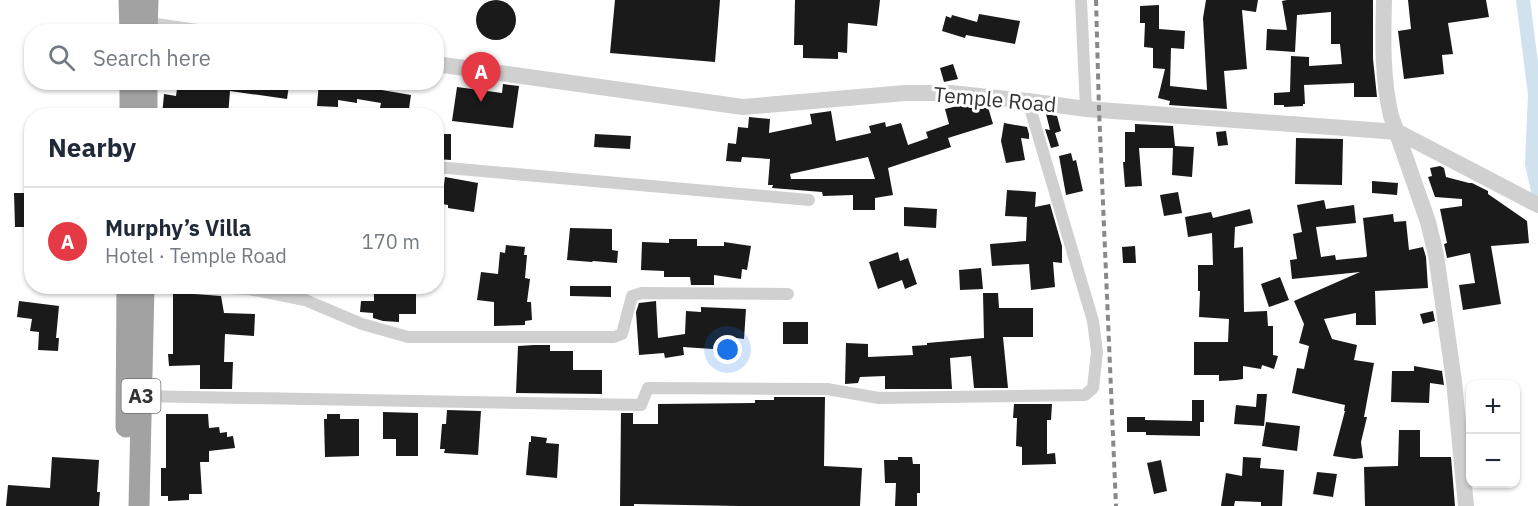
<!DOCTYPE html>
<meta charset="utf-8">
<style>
:root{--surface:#fff;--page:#f2f2f3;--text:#1f2937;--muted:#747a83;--line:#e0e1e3;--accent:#e63946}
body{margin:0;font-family:"IBM Plex Sans",sans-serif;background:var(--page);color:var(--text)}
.controls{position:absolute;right:18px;bottom:18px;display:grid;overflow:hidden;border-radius:12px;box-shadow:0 2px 4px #0004}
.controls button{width:54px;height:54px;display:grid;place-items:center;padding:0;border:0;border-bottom:2px solid var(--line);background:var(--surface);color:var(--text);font:30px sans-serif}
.you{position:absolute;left:728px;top:350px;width:21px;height:21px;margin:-15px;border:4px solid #fff;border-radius:50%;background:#1a73e8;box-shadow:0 0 0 9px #1a73e833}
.badge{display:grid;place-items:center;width:39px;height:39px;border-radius:50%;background:var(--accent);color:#fff;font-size:20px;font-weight:700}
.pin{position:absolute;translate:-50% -50px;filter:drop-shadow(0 2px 3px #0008)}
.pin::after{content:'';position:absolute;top:32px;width:21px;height:18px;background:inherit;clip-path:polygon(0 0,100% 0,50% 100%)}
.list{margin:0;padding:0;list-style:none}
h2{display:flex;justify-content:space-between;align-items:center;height:78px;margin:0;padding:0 24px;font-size:26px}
h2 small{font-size:20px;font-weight:400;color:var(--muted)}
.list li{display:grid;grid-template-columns:39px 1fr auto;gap:18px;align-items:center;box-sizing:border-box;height:108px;padding:0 24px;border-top:2px solid var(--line)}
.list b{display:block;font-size:22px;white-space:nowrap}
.list p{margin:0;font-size:20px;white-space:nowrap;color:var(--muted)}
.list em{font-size:20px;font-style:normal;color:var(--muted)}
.icon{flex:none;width:33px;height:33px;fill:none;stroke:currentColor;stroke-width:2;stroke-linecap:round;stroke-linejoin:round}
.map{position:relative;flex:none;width:1538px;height:506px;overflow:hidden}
.search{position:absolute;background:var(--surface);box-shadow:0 2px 4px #0004;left:24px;top:24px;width:420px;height:66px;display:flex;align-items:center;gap:15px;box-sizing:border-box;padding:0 21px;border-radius:24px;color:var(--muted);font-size:22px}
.panel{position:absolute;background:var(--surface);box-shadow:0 2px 4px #0004;left:24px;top:108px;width:420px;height:186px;border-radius:24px}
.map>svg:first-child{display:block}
</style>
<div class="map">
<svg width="1538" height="506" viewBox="0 0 1538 506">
<rect width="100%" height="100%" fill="#fff"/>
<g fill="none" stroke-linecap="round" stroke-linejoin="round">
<!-- canal -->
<polyline stroke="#cfe2ee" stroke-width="14" points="1523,0 1535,94 1532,164 1538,191"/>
</g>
<!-- building -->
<g fill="#1a1a1a" fill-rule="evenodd">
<polygon points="615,0 720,0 715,62 610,53"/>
<polygon points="795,0 880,0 877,26 848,23 847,53 838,52 838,59 803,58 803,45 794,45"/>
<polygon points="1206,0 1258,0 1256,12 1242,10 1247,69 1224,71 1227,109 1169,105 1170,101 1158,98 1165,69 1153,68 1153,48 1144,47 1145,23 1140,23 1140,6 1159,5 1159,29 1185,31 1184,49 1171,48 1170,86 1207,90 1203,18"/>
<polygon points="1287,0 1373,0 1373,59 1377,97 1354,97 1354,83 1304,85 1305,104 1303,104 1303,106 1284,107 1284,105 1274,105 1274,93 1290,92 1291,56 1309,57 1309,66 1342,64 1340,44 1331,44 1331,12 1297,15 1295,52 1266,50 1267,29 1287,30 1282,1"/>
<polygon points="1408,0 1486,0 1489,17 1448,23 1453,54 1442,55 1444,74 1404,79 1398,31 1411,29"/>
<circle cx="496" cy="20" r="20"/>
<polygon points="979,14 1020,21 1015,44 966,35 965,38 942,31 946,16 951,18 952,15 977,22"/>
<polygon points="953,64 958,79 944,82 940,68"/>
<polygon points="178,82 273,82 289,85 287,99 230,91 228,116 162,116 164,94 176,96"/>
<polygon points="319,82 371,82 370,88 411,95 408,116 393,116 379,113 381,103 357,99 357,103 338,100 338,107 317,106"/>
<polygon points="503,84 519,86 513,128 452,121 457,87 502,93"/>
<path d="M 962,105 L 972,106 L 973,111 L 988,107 L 993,124 L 948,138 L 951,147 L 888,168 L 893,195 L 875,198 L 875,210 L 853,210 L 853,195 L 823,196 L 822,192 L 772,188 L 773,185 L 768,185 L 770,159 L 742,157 L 741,162 L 726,161 L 728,143 L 736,144 L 738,127 L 748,128 L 749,117 L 770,119 L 769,133 L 812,124 L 810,114 L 831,111 L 836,141 L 871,133 L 869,126 L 885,122 L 886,127 L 901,123 L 908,145 L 928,138 L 926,132 L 949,124 L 945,109 ZM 868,157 L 875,179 L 791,179 L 790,174 Z"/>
<polygon points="1046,114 1057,116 1061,131 1055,133 1059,146 1051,148 1045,129 1050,130"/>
<polygon points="1004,123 1027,127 1029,134 1029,139 1021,138 1025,160 1006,163 1001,141"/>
<polygon points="1135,124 1173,126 1175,146 1194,147 1192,177 1172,175 1173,148 1139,148 1142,186 1125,187 1123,162 1125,162 1125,132 1135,132"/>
<polygon points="1226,131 1228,145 1218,146 1216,132"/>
<polygon points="436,134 451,134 451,160 436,159"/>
<polygon points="595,134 631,136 630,149 594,147"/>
<polygon points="1296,138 1343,139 1342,185 1295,184"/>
<polygon points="1071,153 1073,161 1076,160 1083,191 1066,195 1059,156"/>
<polygon points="1440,166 1444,168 1446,177 1469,183 1472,183 1488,191 1488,194 1527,221 1529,243 1491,246 1501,304 1463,310 1459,285 1475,283 1470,253 1447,258 1444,244 1447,243 1440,209 1462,206 1462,199 1435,197 1428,177 1432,176 1430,168"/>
<polygon points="445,177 478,183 474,212 448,208 448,205 436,203 436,192 443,193"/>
<polygon points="1372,181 1398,183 1397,195 1372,193"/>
<polygon points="1007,190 1036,192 1035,207 1050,204 1062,246 1062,263 1053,262 1055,287 1031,290 1029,264 992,266 990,244 1026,241 1027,217 1005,216"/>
<polygon points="1178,192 1182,213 1164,216 1160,195"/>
<polygon points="14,193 32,193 32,227 15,227"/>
<polygon points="1324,200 1326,209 1354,205 1356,223 1316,227 1321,257 1335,255 1336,260 1366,257 1367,256 1363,218 1393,214 1394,222 1406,221 1409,250 1423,247 1426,257 1428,288 1375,291 1376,325 1356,325 1356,313 1324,319 1332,339 1357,345 1354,360 1374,363 1364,417 1367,417 1361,442 1363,458 1354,459 1333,456 1345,411 1344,411 1345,405 1292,393 1297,368 1304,369 1309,346 1299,343 1304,324 1294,301 1360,272 1292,279 1290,260 1297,259 1293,234 1302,232 1297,205"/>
<polygon points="904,207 937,209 936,228 904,226"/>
<polygon points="1250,209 1253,223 1235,227 1234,248 1243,247 1244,312 1267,311 1268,326 1273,326 1273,355 1278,356 1274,369 1262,365 1261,369 1243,366 1243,379 1236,380 1219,381 1219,375 1194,375 1194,342 1228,342 1229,319 1199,317 1200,291 1198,291 1198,265 1213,265 1212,233 1188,237 1185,217 1211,212 1213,218"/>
<polygon points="570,228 612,229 612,250 618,251 617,263 593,261 592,262 567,260"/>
<polygon points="669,239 697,239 697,246 724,246 724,242 751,246 747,270 742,269 741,279 714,275 714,285 691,285 690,277 664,277 664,271 641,270 642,242 669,243"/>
<polygon points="506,245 525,247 524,255 527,255 525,278 530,279 527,302 531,302 532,320 525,321 525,325 494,326 494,302 477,300 481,272 498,274 500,252 505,253"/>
<polygon points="1135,246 1136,263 1123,263 1122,247"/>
<polygon points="898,252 900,261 908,258 917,284 905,289 902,280 878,289 869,262"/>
<polygon points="981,268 983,289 960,290 959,270"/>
<polygon points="1280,277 1289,300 1269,307 1261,284"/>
<polygon points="394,286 416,286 416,314 399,314 399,322 383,321 373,318 373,313 360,312 361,301 374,301 374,290 393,290"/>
<polygon points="570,286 611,286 611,297 570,296"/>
<polygon points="173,292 189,292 194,294 221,296 224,313 255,314 254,336 225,334 224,362 233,362 232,389 200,389 200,365 169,366 168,354 173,354"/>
<polygon points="983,293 998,293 999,308 1033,308 1033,337 1003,337 1008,388 974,388 971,356 950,358 952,389 885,389 885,376 860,377 858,383 845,384 846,343 868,344 868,357 913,355 912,346 927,345 927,343 984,338"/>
<polygon points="19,301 59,306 56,338 59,338 58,351 38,350 39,332 30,331 32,319 17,317"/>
<polygon points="656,301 658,338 685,334 686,311 701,312 701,307 746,309 744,339 728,337 727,350 683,347 684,355 665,358 664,353 639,355 636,312 639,303"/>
<polygon points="1433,311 1435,321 1423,324 1420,314"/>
<rect x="783" y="322" width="25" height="22"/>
<polygon points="534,345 550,345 550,351 573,351 573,370 602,370 602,394 516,393 518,346"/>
<polygon points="1414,366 1442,371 1444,385 1430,383 1429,403 1391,402 1392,371 1414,371"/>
<polygon points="1257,394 1267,394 1264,426 1234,424 1236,405 1256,407"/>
<polygon points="774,397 825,397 824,466 862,468 860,506 738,506 634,504 634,506 620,506 621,413 633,413 633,424 658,424 658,404 755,403 755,400 774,400"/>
<polygon points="1192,400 1204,400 1204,422 1200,422 1200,436 1146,435 1146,432 1127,432 1127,417 1145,417 1145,420 1192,421"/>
<polygon points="1014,404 1052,404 1051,420 1047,420 1047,454 1055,453 1056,464 1022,465 1022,447 1016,446 1017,418 1013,418"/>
<polygon points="447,410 481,411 478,455 444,453 445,449 440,449 442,424 446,424"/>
<polygon points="383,412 418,413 418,456 396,456 396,439 383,439"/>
<polygon points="166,414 208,414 209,428 219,427 220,433 227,432 227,437 233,436 235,448 209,451 209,462 200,462 202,494 189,494 189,500 168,501 168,496 161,496 161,468 166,468"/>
<polygon points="327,414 340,414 340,419 359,419 359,456 325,457 324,419 327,419"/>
<polygon points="1266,422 1300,426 1297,451 1262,446"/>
<polygon points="1399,430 1420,430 1420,457 1451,457 1455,506 1365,506 1364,467 1398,466"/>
<polygon points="531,436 547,438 546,443 559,444 557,478 526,475 529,442 531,442"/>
<polygon points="52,457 99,460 97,492 100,492 99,506 6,506 8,485 50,488"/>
<polygon points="898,457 912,457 913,464 920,464 920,493 917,493 917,506 895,506 896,483 885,483 884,460 898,460"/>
<polygon points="1243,457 1261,458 1260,468 1284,470 1282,506 1261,506 1261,502 1235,501 1234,506 1221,506 1226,473 1242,476"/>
<polygon points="1161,460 1167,491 1154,494 1147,463"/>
<polygon points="1317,472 1337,474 1333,497 1313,494"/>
</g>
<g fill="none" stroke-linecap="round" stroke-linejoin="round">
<!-- minor -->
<g stroke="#d0d0d0" stroke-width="12">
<polyline points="1081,0 1086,109"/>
<polyline points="436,167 809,200"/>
<polyline points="194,286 249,289 305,300 362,324 408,337 614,337 622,334 632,296 642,293 788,294"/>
<polyline points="136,396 641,405 648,388 827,389 879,398 1085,395 1093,388 1097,352 1093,321 1028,101"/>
</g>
<!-- tertiary -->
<g stroke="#d0d0d0" stroke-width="16">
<path d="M 1384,0 C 1383,39 1382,78 1391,116 L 1428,222 L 1436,255 L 1454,381 L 1466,506"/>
<polyline points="135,23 197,32"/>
<polyline points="436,64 743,107 905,93 951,93 1028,101 1086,109 1398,132 1538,205"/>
</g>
<!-- trunk -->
<g stroke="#a2a2a2" stroke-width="21">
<polyline points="129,0 130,32"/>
<polyline points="147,32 148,0"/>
<polyline points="147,82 147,116"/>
<polyline points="130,116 130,82"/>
<polyline points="126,427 127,286"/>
<polyline points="139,506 144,286"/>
</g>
<!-- rail -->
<polyline stroke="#888" stroke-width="4" stroke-dasharray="6 4.5" stroke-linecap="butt" points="1096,0 1099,110 1116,506"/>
</g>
<g text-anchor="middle" stroke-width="6" stroke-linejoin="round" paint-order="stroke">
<!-- shield labels -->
<rect fill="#fff" stroke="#707070" stroke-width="1.5" x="121.5" y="379" width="39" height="34" rx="4.5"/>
<g font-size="20" font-weight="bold" fill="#333">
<text x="141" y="403">A3</text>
</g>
<!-- street labels -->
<g font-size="21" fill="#333" stroke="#fff">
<text transform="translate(995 100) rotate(5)" y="7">Temple Road</text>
</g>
</g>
</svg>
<div class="controls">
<button>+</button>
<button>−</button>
</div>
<div class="you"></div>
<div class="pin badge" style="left:481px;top:102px">A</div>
<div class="search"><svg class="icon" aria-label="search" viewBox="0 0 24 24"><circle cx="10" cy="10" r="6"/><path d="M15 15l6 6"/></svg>Search here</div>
<section class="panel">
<h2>Nearby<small></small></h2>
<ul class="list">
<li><span class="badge">A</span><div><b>Murphy’s Villa</b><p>Hotel · Temple Road</p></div><em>170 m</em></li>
</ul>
</section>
</div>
